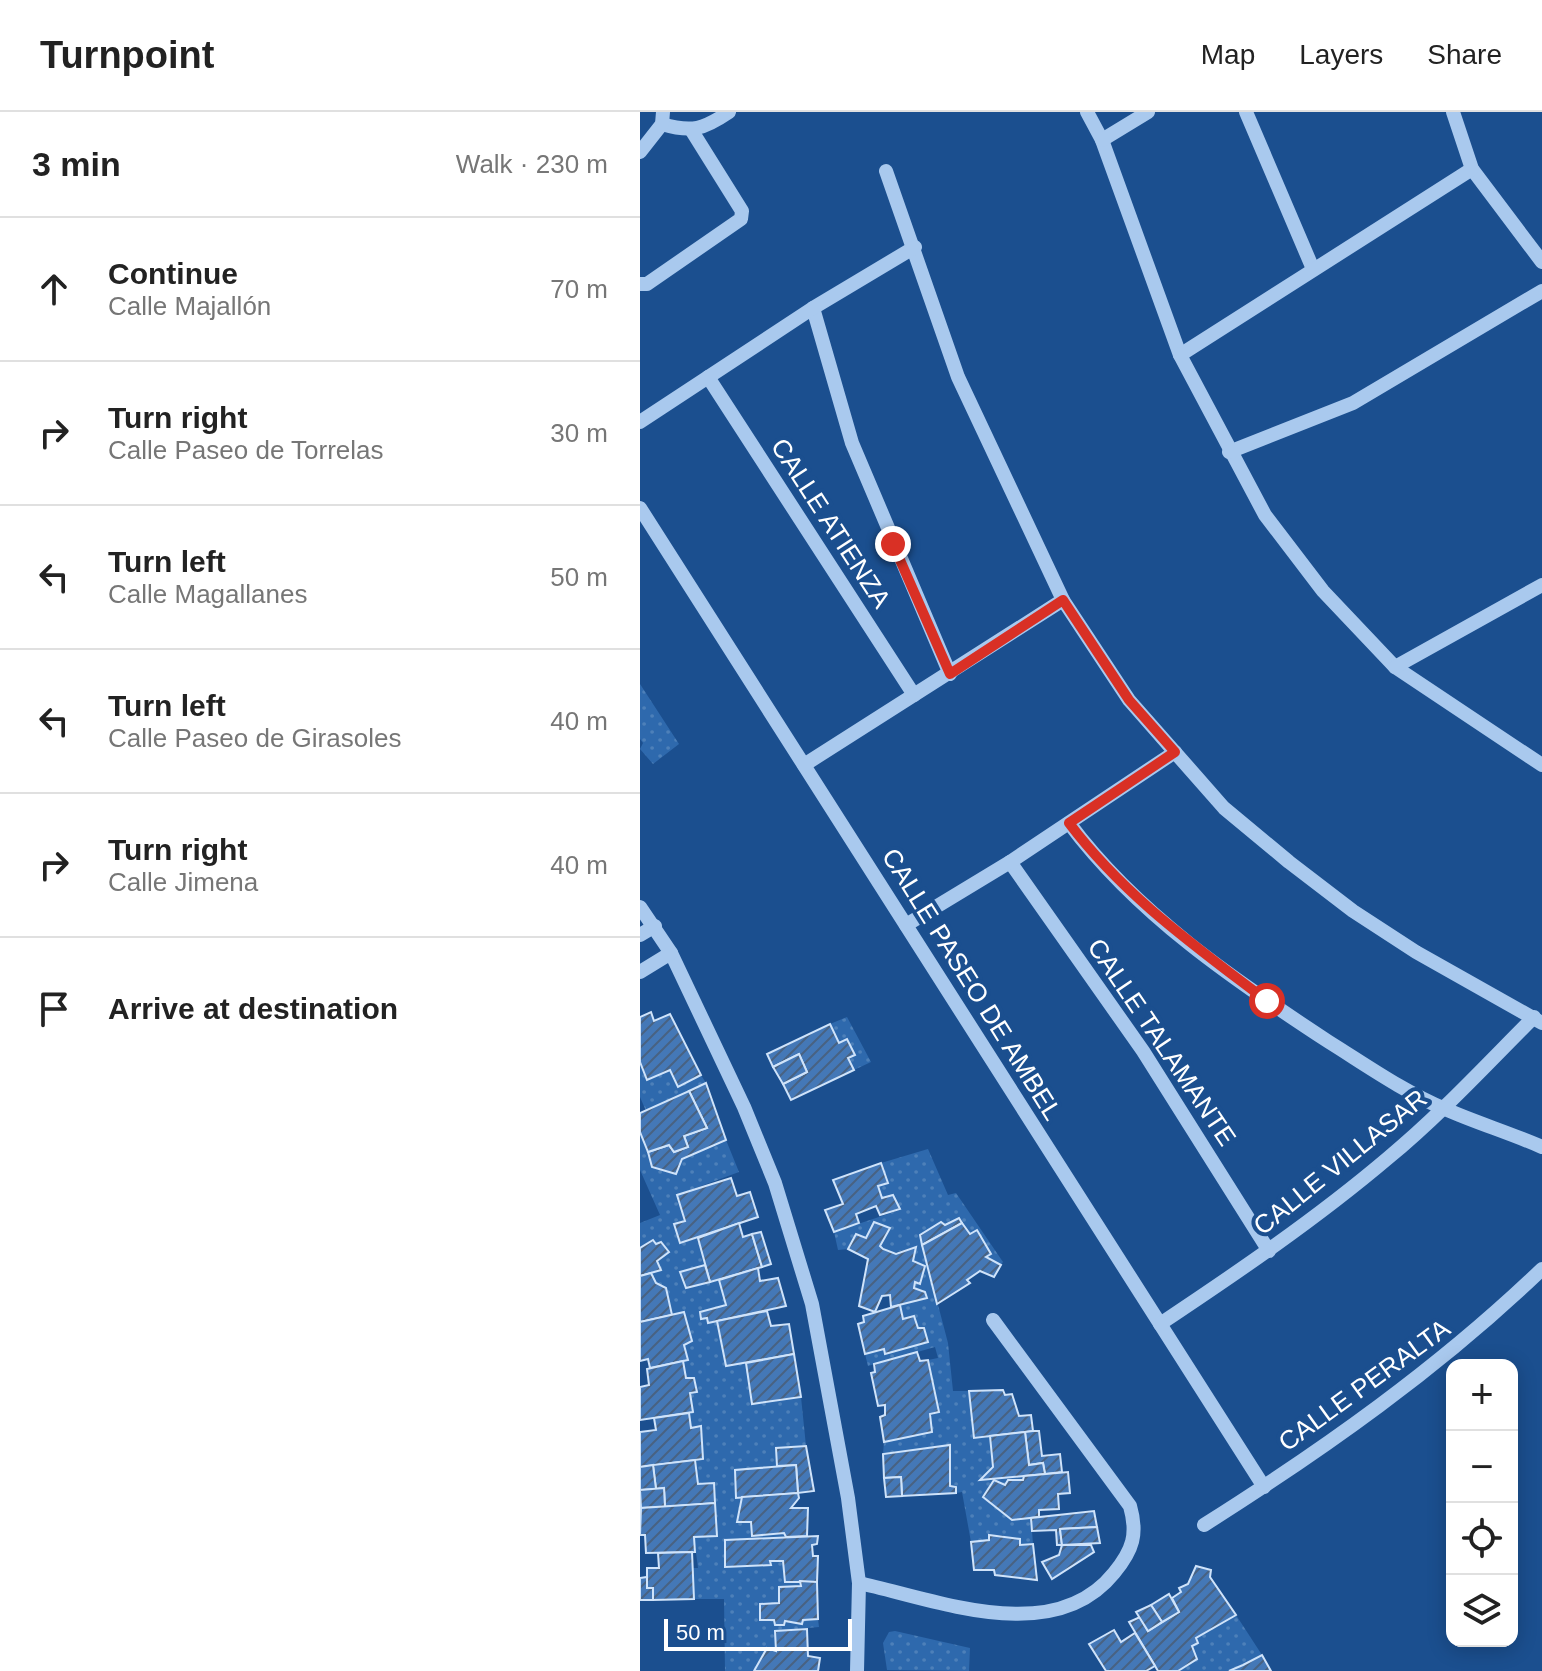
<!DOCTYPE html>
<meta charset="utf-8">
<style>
:root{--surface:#fff;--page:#f2f2f2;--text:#222;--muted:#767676;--line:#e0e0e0}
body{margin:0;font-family:Arial,sans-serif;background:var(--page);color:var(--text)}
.controls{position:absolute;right:24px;bottom:24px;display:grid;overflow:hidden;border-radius:16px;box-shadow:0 4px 20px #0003}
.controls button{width:72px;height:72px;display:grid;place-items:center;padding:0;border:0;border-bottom:2px solid var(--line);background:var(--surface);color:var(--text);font:40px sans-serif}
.scale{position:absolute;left:24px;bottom:20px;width:188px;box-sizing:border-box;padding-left:8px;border:4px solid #fff;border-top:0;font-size:22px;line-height:28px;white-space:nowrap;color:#fff;-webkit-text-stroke:6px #1b4f8f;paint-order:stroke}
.stop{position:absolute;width:24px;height:24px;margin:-18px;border:6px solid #d93025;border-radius:50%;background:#fff}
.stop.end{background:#d93025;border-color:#fff;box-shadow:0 2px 8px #0008}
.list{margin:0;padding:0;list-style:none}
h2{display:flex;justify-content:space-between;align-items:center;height:104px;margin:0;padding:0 32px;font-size:34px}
h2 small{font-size:26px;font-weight:400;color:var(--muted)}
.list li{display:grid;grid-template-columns:52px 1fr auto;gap:24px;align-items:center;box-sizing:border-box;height:144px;padding:0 32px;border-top:2px solid var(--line)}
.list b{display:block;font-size:30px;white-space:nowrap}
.list p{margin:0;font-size:26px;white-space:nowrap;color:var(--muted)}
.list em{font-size:26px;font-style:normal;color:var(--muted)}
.icon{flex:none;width:44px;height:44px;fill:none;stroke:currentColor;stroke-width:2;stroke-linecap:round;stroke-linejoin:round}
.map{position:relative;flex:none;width:902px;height:1559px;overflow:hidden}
header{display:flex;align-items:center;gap:48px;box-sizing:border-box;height:112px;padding:0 40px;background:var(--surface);border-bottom:2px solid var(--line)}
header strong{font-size:38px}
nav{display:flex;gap:44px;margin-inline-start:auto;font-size:28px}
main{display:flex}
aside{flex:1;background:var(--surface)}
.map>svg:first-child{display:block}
</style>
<header>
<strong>Turnpoint</strong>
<nav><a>Map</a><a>Layers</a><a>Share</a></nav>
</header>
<main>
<aside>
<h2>3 min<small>Walk · 230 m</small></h2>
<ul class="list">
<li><svg class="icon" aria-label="ahead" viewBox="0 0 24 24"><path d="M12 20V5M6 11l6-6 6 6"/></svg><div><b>Continue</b><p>Calle Majallón</p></div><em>70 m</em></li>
<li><svg class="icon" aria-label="right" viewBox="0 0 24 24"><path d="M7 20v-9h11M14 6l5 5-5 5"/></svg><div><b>Turn right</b><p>Calle Paseo de Torrelas</p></div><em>30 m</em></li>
<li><svg class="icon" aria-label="left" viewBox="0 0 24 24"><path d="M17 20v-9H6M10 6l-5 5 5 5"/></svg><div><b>Turn left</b><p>Calle Magallanes</p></div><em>50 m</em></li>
<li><svg class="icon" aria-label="left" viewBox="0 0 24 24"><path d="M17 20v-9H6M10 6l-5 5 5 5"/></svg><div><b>Turn left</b><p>Calle Paseo de Girasoles</p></div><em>40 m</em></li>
<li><svg class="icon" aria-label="right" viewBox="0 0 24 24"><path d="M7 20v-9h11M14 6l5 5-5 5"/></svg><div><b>Turn right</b><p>Calle Jimena</p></div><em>40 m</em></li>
<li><svg class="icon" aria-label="arrive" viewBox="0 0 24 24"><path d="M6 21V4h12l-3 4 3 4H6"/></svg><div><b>Arrive at destination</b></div></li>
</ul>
</aside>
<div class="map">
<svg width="902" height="1559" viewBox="0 0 902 1559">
<defs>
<pattern id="garden-dots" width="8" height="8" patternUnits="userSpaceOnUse" patternTransform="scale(2)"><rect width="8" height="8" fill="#2e69ad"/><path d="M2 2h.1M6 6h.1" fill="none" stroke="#4d80b9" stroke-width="1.8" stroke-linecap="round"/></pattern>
<pattern id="building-hatch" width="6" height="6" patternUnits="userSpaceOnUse" patternTransform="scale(2)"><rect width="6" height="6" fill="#4478b7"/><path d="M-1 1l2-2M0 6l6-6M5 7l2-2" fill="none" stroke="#486282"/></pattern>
</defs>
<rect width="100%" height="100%" fill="#1b4f8f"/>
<!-- garden -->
<g fill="url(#garden-dots)">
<polygon points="0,572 39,632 13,652 0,637 3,631 0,627"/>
<polygon points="207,905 231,950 214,958 208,946 214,943 207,927 199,931 190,912"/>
<polygon points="0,950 7,968 30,958 38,974 61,963 66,971 6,999 0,985"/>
<polygon points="0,1020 12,1054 36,1062 42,1047 86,1028 99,1060 37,1083 45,1109 34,1113 40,1131 58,1126 65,1153 40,1161 46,1176 79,1168 86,1193 60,1200 61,1206 67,1206 68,1211 77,1209 86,1254 106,1251 112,1292 161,1285 166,1334 137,1336 137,1354 95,1359 96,1385 102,1385 97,1410 111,1410 112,1424 144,1421 146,1425 86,1428 85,1454 130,1453 130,1449 143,1449 145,1470 160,1469 161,1474 139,1475 139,1491 120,1492 120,1508 134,1508 136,1513 144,1513 145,1509 178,1507 179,1515 135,1519 136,1539 121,1545 114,1559 85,1559 84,1487 54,1487 53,1456 58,1456 54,1425 77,1423 74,1372 58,1372 55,1348 63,1347 60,1330 63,1329 61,1315 51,1316 49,1301 53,1299 50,1281 57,1280 54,1266 46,1266 43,1249 48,1247 44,1233 52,1229 44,1200 32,1203 26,1176 16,1171 11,1161 21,1158 17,1149 29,1140 21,1130 16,1132 13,1128 0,1136 0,1111 20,1103 0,1058"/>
<path d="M 288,1037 L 308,1083 L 316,1081 L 363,1150 L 361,1153 L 346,1145 L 350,1141 L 337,1118 L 330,1122 L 319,1106 L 280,1124 L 308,1231 L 313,1279 L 329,1279 L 334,1325 L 350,1324 L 353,1355 L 341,1368 L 384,1364 L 383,1368 L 365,1373 L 354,1369 L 343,1386 L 372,1408 L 391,1406 L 393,1432 L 380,1433 L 379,1427 L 365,1428 L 363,1423 L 349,1423 L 349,1428 L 331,1430 L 322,1380 L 316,1381 L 316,1375 L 310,1374 L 310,1333 L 243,1342 L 244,1330 L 298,1300 L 288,1248 L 298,1246 L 295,1235 L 228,1254 L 225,1242 L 288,1230 L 284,1217 L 278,1216 L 274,1204 L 263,1207 L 260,1193 L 287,1186 L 285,1180 L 274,1176 L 275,1170 L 281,1172 L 285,1155 L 273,1149 L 275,1135 C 261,1137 252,1147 240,1134 L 249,1115 L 234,1110 L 226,1126 L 216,1122 L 208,1137 L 198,1138 L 194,1120 L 260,1098 L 253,1083 L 242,1086 L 238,1074 L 248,1070 L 241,1051 Z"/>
<polygon points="596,1503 622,1543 589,1559 538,1559 557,1547 552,1534 558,1531 556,1526"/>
<polygon points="255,1519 330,1536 329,1559 247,1558 243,1531 249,1520"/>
</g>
<!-- building -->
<g fill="url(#building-hatch)" stroke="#cfe3fa" stroke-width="2">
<polygon points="11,900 14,909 30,902 61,963 38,975 30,958 7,968 0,950 0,905"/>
<polygon points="190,912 199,931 207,927 215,943 208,946 214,958 151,988 143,972 167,960 159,942 133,955 127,942"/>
<polygon points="159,942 167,960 143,972 133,955"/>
<polygon points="66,971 86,1028 42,1047 36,1062 12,1055 8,1040 29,1033 34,1040 48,1035 44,1024 67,1016 49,979"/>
<polygon points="49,979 67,1016 44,1024 48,1035 34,1040 29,1033 8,1040 0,1020 0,1001"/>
<polygon points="241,1051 248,1071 238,1074 242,1086 253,1083 260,1097 240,1103 236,1094 216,1102 219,1111 194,1120 185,1098 203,1092 193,1068"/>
<polygon points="91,1066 97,1084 110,1080 118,1105 40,1131 34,1112 45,1109 37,1083"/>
<polygon points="319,1106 322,1111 282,1133 280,1123 301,1110 305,1113"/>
<polygon points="234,1110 250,1116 240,1134 243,1137 256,1142 276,1135 273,1149 285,1154 280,1172 275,1170 274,1176 285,1180 287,1186 251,1195 250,1183 242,1184 235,1200 219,1194 228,1147 208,1137 216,1122 226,1126"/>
<polygon points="99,1111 103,1125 112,1122 122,1155 70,1170 58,1126"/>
<polygon points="322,1111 330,1122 337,1118 351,1142 346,1145 361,1153 354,1165 340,1159 327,1168 330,1171 297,1192 282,1133"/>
<polygon points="121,1120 131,1152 122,1155 112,1122"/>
<polygon points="13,1128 16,1132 21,1130 29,1140 17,1149 21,1158 0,1164 0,1136"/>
<polygon points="65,1153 70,1170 46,1176 40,1160"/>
<polygon points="118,1156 120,1169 138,1166 146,1194 68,1211 67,1206 61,1207 60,1200 86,1193 79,1168"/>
<polygon points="11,1161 16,1171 26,1176 32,1203 0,1210 0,1164"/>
<polygon points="260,1193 263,1207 274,1204 278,1216 284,1216 288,1230 245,1242 244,1237 225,1242 218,1212 224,1210 223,1204"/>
<polygon points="127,1199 131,1214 149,1212 154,1242 86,1254 77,1209"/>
<polygon points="44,1200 52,1229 44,1233 48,1248 10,1256 8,1247 0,1249 0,1210"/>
<polygon points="277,1240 280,1249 288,1248 299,1300 290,1302 292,1320 244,1330 240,1305 245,1303 245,1293 238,1294 231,1261 235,1260 234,1252"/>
<polygon points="154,1242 161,1285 112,1292 106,1251"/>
<polygon points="43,1249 46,1266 54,1266 57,1280 50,1281 53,1300 0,1308 0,1275 9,1273 7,1257"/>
<polygon points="363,1278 365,1283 372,1282 379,1304 391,1303 393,1319 334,1326 329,1279"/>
<polygon points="49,1301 51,1316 61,1314 63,1347 0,1355 0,1320 16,1318 14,1306"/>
<polygon points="393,1319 399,1319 402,1344 420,1342 422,1360 405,1362 403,1351 389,1353 385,1320"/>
<polygon points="385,1320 389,1353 403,1351 405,1362 340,1368 353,1355 350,1324"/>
<polygon points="310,1333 310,1374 316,1375 316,1381 262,1384 261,1365 244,1366 243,1342"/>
<polygon points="166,1334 174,1379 158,1381 156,1353 137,1354 136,1336"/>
<polygon points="55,1348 58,1372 74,1371 75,1391 25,1395 24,1376 16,1377 13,1353"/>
<polygon points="13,1353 16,1377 0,1378 0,1355"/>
<polygon points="156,1353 158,1381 96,1386 95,1358"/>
<polygon points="428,1360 430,1381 418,1382 419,1397 399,1398 399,1405 372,1408 343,1385 354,1368 365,1373 368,1368 383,1368 384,1364"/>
<polygon points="261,1365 262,1384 246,1385 244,1366"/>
<polygon points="24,1376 25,1395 1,1396 0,1378"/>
<polygon points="158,1381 159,1386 151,1396 168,1396 167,1424 146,1425 144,1421 112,1424 111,1410 97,1410 102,1385"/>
<polygon points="75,1391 77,1424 54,1425 55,1440 6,1441 5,1423 0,1423 1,1396"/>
<polygon points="454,1399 457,1415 420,1417 422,1433 417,1433 416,1418 392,1419 391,1406"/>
<polygon points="457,1415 460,1431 422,1433 420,1417"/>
<polygon points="349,1423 380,1427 380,1433 393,1432 397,1468 355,1463 354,1458 334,1458 331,1430 349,1428"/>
<polygon points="178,1424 177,1432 172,1433 173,1444 178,1444 177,1470 145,1470 143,1449 130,1449 131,1453 85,1455 85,1428"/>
<polygon points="422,1433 451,1433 454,1440 412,1467 402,1450 419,1443"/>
<polygon points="52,1440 54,1487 13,1488 13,1476 7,1476 7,1456 19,1456 18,1441"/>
<polygon points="556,1454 571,1458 570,1465 596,1503 556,1526 558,1531 552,1534 557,1547 538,1559 518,1559 489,1510 500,1505 508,1519 539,1500 532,1486 541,1480 539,1476 548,1472"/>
<polygon points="7,1465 7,1476 13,1476 13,1488 0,1488 0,1466"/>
<polygon points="160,1469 177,1470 178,1507 163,1508 162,1512 145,1509 144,1513 135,1513 134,1508 120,1508 120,1492 139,1491 139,1475 161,1474"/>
<polygon points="529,1482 539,1500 522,1510 511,1493"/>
<polygon points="511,1493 522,1510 508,1519 496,1500"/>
<polygon points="167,1517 168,1544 180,1546 178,1559 114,1559 127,1536 136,1539 135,1519"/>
<polygon points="474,1518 481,1530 495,1521 515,1554 506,1559 466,1559 449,1532"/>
<polygon points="622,1543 631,1559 589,1559 603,1553"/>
</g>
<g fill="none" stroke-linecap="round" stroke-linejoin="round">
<!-- minor -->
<g stroke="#a9c9ee" stroke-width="14">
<polyline points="447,0 462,28 540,243 625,403 683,479 755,555 902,653"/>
<polyline points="606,0 673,157"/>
<polyline points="813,0 832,57 902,150"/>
<path d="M 22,12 C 52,21 64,17 89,0"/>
<polyline points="462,28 508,0"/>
<polyline points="0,40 22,12 23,0"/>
<polyline points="246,59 318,265 423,488 489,588 584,696 649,750 713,799 776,840 902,911"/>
<polyline points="0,172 7,172 101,107 102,99 52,19"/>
<polyline points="173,196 212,331 310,562"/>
<polyline points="540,243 832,57"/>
<polyline points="68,265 274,583"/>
<polyline points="0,310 173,196 275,135"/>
<polyline points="589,340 713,291 902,179"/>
<polyline points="0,396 624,1375"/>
<polyline points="755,555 902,473"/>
<polyline points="164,653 423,488"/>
<path d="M 429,711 C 497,802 594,868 689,930 C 726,953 764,980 805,997 C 837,1011 870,1021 902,1035"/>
<polyline points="370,750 503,939 629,1139"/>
<polyline points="0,795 31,841 104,995 135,1071 172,1192 208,1386 219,1471 217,1559"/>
<polyline points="266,813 370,750 535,640"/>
<polyline points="0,823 15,814"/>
<polyline points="0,860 31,841"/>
<path d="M 520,1212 C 598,1160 676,1107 748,1046 C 800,1003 846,953 894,905"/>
<path d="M 564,1413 C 684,1337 799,1256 902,1157"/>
<path d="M 219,1471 C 297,1488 414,1536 474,1461 C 493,1438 498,1422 490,1394 L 353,1208"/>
</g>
</g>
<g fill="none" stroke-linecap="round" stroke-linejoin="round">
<!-- route -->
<path stroke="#d93025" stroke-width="10" d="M 253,432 L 310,562 L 423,488 L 489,588 L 535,640 L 429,711 C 484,784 555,834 627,889"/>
</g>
<g text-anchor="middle" stroke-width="8" stroke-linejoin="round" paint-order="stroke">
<!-- street labels -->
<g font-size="26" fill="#fff" stroke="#1b4f8f">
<text transform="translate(191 411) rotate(57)" y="9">CALLE ATIENZA</text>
<text transform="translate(332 872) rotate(58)" y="9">CALLE PASEO DE AMBEL</text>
<text transform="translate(522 930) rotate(56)" y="9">CALLE TALAMANTE</text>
<text transform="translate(700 1050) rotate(-39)" y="9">CALLE VILLASAR</text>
<text transform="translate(724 1273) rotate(-36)" y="9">CALLE PERALTA</text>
</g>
</g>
</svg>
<div class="controls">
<button>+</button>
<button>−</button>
<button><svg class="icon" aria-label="locate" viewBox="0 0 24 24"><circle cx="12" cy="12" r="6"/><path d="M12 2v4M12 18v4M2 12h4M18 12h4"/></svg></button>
<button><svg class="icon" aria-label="layers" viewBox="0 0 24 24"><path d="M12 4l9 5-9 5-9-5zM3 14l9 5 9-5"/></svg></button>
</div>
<div class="scale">50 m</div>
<div class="stop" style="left:627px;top:889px"></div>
<div class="stop end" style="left:253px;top:432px"></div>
</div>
</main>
